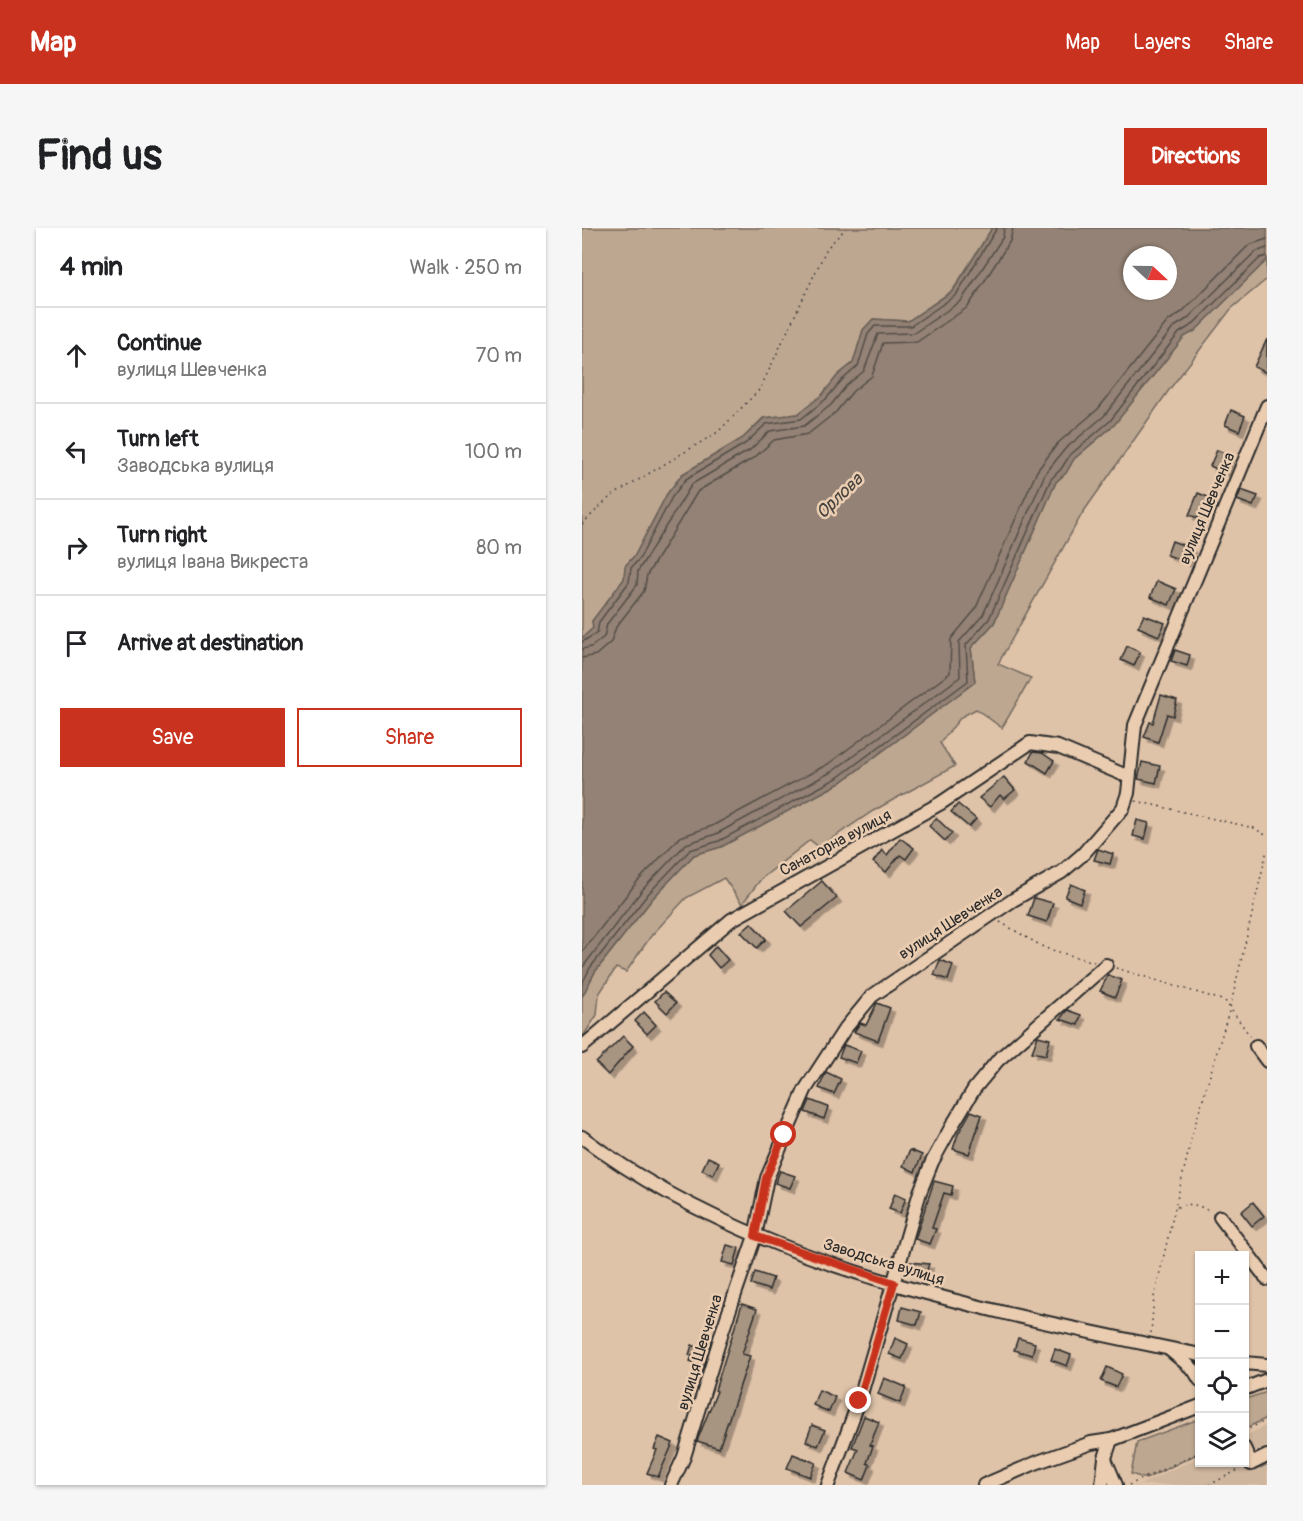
<!DOCTYPE html>
<meta charset="utf-8">
<style>
:root{--surface:#fff;--page:#f6f6f6;--text:#202124;--muted:#757577;--line:#e0e0e0;--accent:#c8321e}
body{margin:0;font-family:Pangolin,sans-serif;background:var(--page);color:var(--text)}
.controls{position:absolute;right:18px;bottom:18px;display:grid;overflow:hidden;border-radius:0px;box-shadow:0 2px 4px #0004}
.controls button{width:54px;height:54px;display:grid;place-items:center;padding:0;border:0;border-bottom:2px solid var(--line);background:var(--surface);color:var(--text);font:30px sans-serif}
.compass{position:absolute;left:541px;top:18px;width:54px;height:54px;border-radius:50%;background:var(--surface);box-shadow:0 2px 4px #0004;rotate:112deg}
.stop{position:absolute;width:18px;height:18px;margin:-14px;border:4px solid #c8321e;border-radius:50%;background:#fff}
.stop.end{background:#c8321e;border-color:#fff;box-shadow:0 2px 6px #0008}
.list{margin:0;padding:0;list-style:none}
h2{display:flex;justify-content:space-between;align-items:center;height:78px;margin:0;padding:0 24px;font-size:26px}
h2 small{font-size:20px;font-weight:400;color:var(--muted)}
.list li{display:grid;grid-template-columns:39px 1fr auto;gap:18px;align-items:center;box-sizing:border-box;height:96px;padding:0 24px;border-top:2px solid var(--line)}
.list b{display:block;font-size:22px;white-space:nowrap}
.list p{margin:0;font-size:20px;white-space:nowrap;color:var(--muted)}
.list em{font-size:20px;font-style:normal;color:var(--muted)}
.actions{display:flex;gap:12px;padding:18px 24px}
.actions a{flex:1;padding:14px 0;border:2px solid var(--accent);border-radius:0px;text-align:center;font-size:21px;color:var(--accent)}
.actions .main{background:var(--accent);color:#fff}
.icon{flex:none;width:33px;height:33px;fill:none;stroke:currentColor;stroke-width:2;stroke-linecap:round;stroke-linejoin:round}
.map{position:relative;flex:none;width:685px;height:1257px;overflow:hidden;border-radius:0px}
header{display:flex;align-items:center;gap:36px;box-sizing:border-box;height:84px;padding:0 30px;background:var(--accent);color:#fff}
header strong{font-size:28px}
nav{display:flex;gap:33px;margin-inline-start:auto;font-size:21px}
.intro{display:flex;align-items:center;justify-content:space-between;box-sizing:border-box;height:144px;padding:0 36px}
h1{margin:0;font-size:42px}
.button{padding:15px 27px;border-radius:0px;background:var(--accent);color:#fff;font-size:21px;font-weight:700}
main{display:flex;gap:36px;padding:0 36px}
aside{flex:1;background:var(--surface);border-radius:0px;box-shadow:0 2px 4px #0004}
.map>svg:first-child{display:block}
</style>
<header>
<strong>Map</strong>
<nav><a>Map</a><a>Layers</a><a>Share</a></nav>
</header>
<div class="intro"><h1>Find us</h1><a class="button">Directions</a></div>
<main>
<aside>
<h2>4 min<small>Walk · 250 m</small></h2>
<ul class="list">
<li><svg class="icon" aria-label="ahead" viewBox="0 0 24 24"><path d="M12 20V5M6 11l6-6 6 6"/></svg><div><b>Continue</b><p>вулиця Шевченка</p></div><em>70 m</em></li>
<li><svg class="icon" aria-label="left" viewBox="0 0 24 24"><path d="M17 20v-9H6M10 6l-5 5 5 5"/></svg><div><b>Turn left</b><p>Заводська вулиця</p></div><em>100 m</em></li>
<li><svg class="icon" aria-label="right" viewBox="0 0 24 24"><path d="M7 20v-9h11M14 6l5 5-5 5"/></svg><div><b>Turn right</b><p>вулиця Івана Викреста</p></div><em>80 m</em></li>
<li><svg class="icon" aria-label="arrive" viewBox="0 0 24 24"><path d="M6 21V4h12l-3 4 3 4H6"/></svg><div><b>Arrive at destination</b></div></li>
</ul>
<div class="actions"><a class="main">Save</a><a>Share</a></div>
</aside>
<div class="map">
<svg width="685" height="1257" viewBox="0 0 685 1257">
<defs>
<filter id="shadow"><feDropShadow dx="4.5" dy="4.5" stdDeviation="0" flood-color="#0004"/></filter>
</defs>
<rect width="100%" height="100%" fill="#dfc3a9"/>
<filter id="ink" filterUnits="userSpaceOnUse"><feTurbulence type="fractalNoise" baseFrequency=".0167" numOctaves="2"/><feDisplacementMap in="SourceGraphic" scale="12" xChannelSelector="R" yChannelSelector="G"/><feConvolveMatrix kernelMatrix="1 2 1 2 8 2 1 2 1" color-interpolation-filters="sRGB"/></filter>
<g filter="url(#ink)">
<!-- built -->
<polygon fill="#ceb59d" points="685,1197 685,1257 558,1257 617,1229 618,1234 662,1234 663,1208"/>
<!-- green -->
<g fill="#bda791" stroke="#74695e" stroke-width="1.5">
<polygon points="0,0 410,0 371,62 326,93 291,91 281,102 271,135 256,147 240,167 216,186 181,190 161,210 100,246 85,266 53,327 43,338 42,351 10,393 11,400 0,410"/>
<polygon points="685,32 685,51 649,81 587,162 500,286 416,436 449,450 420,500 394,481 379,489 358,515 373,538 291,583 237,619 228,612 179,651 160,676 142,650 104,670 69,708 44,744 34,740 17,766 15,787 0,810 0,769 13,744 71,670 112,627 139,619 258,555 393,454 389,420 412,395 474,254 484,245 492,231 532,197 602,109 613,103"/>
<polygon points="685,1164 685,1190 664,1200 663,1171"/>
<polygon points="617,1191 617,1225 564,1251 549,1246 555,1214"/>
</g>
<!-- water -->
<path fill="#938274" stroke="#695f57" stroke-width="1.5" fill-rule="evenodd" d="M 410,0 L 685,0 L 685,32 L 613,103 L 602,109 L 532,197 L 492,231 L 484,245 L 474,254 L 412,395 L 389,420 L 393,454 L 258,555 L 139,619 L 112,627 L 71,670 L 13,744 L 0,769 L 0,410 L 11,400 L 10,393 L 42,351 L 43,338 L 53,327 L 85,266 L 101,246 L 161,210 L 182,190 L 216,186 L 240,167 L 256,147 L 271,135 L 281,102 L 291,91 L 326,93 L 371,63 ZM 550,27 L 586,27 L 586,63 L 550,63 Z"/>
<g fill="none" stroke-linecap="round" stroke-linejoin="round">
<!-- shore -->
<g stroke="#554e48" stroke-width="1.5">
<polyline points="0,414 15,405 17,394 47,354 49,340 58,330 90,269 104,251 164,215 184,196 219,191 244,171 260,152 276,138 286,106 293,98 329,98 374,67 415,0"/>
<polyline points="0,421 9,419 22,409 25,396 55,357 56,343 110,256 168,222 188,203 222,198 249,177 265,157 282,143 296,106 332,105 379,73 421,9 422,0"/>
<polyline points="0,430 14,427 29,414 34,399 62,363 65,347 116,263 173,229 192,212 226,206 254,184 271,163 290,148 301,115 335,114 386,79 428,13 431,0"/>
<polyline points="0,724 54,655 98,609 130,598 246,536 368,445 369,411 393,382 455,243 476,215 516,181 586,93 600,84 667,17 685,11"/>
<polyline points="0,740 61,661 104,616 134,606 251,543 378,449 377,414 401,387 463,246 483,221 522,188 592,99 605,91 673,24 685,20"/>
<polyline points="0,756 8,740 66,666 108,622 137,613 255,550 386,453 384,417 407,391 469,251 479,241 488,227 528,193 597,105 610,97 678,30 685,28"/>
</g>
</g>
<!-- building -->
<g fill="#a79481" stroke="#2b2b2b" stroke-width="1.5" filter="url(#shadow)">
<polygon points="685,111 685,145 672,139"/>
<polygon points="649,182 663,188 657,203 643,197"/>
<polygon points="635,222 649,228 642,244 628,238"/>
<polygon points="659,262 676,268 671,278 655,272"/>
<polygon points="616,265 628,270 619,291 607,287"/>
<polygon points="590,313 609,320 604,334 585,327"/>
<polygon points="575,353 594,361 587,377 568,369"/>
<polygon points="562,387 583,395 577,408 556,399"/>
<polygon points="545,418 558,424 552,438 539,432"/>
<polygon points="593,422 608,427 605,438 589,433"/>
<polygon points="579,467 595,472 591,488 585,486 576,514 562,509 568,494 571,495"/>
<polygon points="451,524 460,525 472,533 465,545 446,533"/>
<polygon points="560,534 578,538 574,555 556,551"/>
<polygon points="422,549 433,562 422,571 418,567 408,579 397,570"/>
<polygon points="376,576 394,591 387,599 369,584"/>
<polygon points="354,590 370,605 363,613 347,598"/>
<polygon points="555,592 567,595 563,611 551,608"/>
<polygon points="318,610 332,620 324,631 318,627 304,644 291,634 300,622 305,627"/>
<polygon points="516,621 531,626 528,636 512,632"/>
<polygon points="240,653 255,670 219,699 204,683"/>
<polygon points="489,656 503,662 498,675 483,669"/>
<polygon points="452,670 471,675 465,694 446,688"/>
<polygon points="169,695 184,711 175,720 159,704"/>
<polygon points="134,718 146,732 137,740 126,727"/>
<polygon points="358,732 371,737 366,752 352,747"/>
<polygon points="526,747 540,752 533,769 518,763"/>
<polygon points="82,764 94,775 85,785 73,773"/>
<polygon points="295,775 308,780 296,813 272,804 278,795 284,797"/>
<polygon points="485,782 499,787 496,797 478,791"/>
<polygon points="62,784 74,797 65,806 53,793"/>
<polygon points="41,808 51,818 26,847 14,835"/>
<polygon points="456,808 468,811 464,827 450,824"/>
<polygon points="262,817 279,823 274,835 257,829"/>
<polygon points="244,844 259,851 252,866 237,860"/>
<polygon points="228,872 246,879 242,891 223,884"/>
<polygon points="389,883 400,887 387,926 371,921 376,906"/>
<polygon points="328,922 340,927 333,944 321,938"/>
<polygon points="126,929 137,934 131,947 120,942"/>
<polygon points="198,943 213,948 208,960 193,955"/>
<polygon points="352,953 371,958 369,967 362,965 350,1000 354,1001 348,1016 333,1011"/>
<polygon points="313,965 324,970 318,985 307,981"/>
<polygon points="671,974 682,988 670,998 659,984"/>
<polygon points="145,1017 157,1020 152,1037 140,1034"/>
<polygon points="328,1034 347,1036 343,1048 326,1042"/>
<polygon points="173,1044 191,1050 187,1062 169,1056"/>
<polygon points="160,1076 175,1081 160,1126 168,1128 137,1220 115,1213 135,1163 133,1162"/>
<polygon points="320,1079 339,1084 335,1097 317,1092"/>
<polygon points="313,1110 326,1116 320,1131 307,1126"/>
<polygon points="436,1110 453,1115 450,1127 432,1122"/>
<polygon points="110,1117 124,1123 119,1137 108,1133 110,1128 107,1127"/>
<polygon points="473,1121 489,1127 485,1138 469,1132"/>
<polygon points="525,1139 540,1146 534,1159 519,1153"/>
<polygon points="302,1150 324,1159 318,1175 296,1166"/>
<polygon points="237,1162 253,1169 247,1184 231,1177"/>
<polygon points="282,1188 297,1194 288,1217 291,1218 285,1235 288,1237 282,1252 266,1245 276,1221 270,1219"/>
<polygon points="230,1197 243,1202 236,1218 224,1213"/>
<polygon points="77,1209 91,1215 76,1249 65,1245 75,1222 72,1221"/>
<polygon points="211,1226 234,1235 228,1249 205,1240"/>
</g>
<g fill="none" stroke-linecap="round" stroke-linejoin="round">
<defs>
<g id="minor">
<polyline points="674,818 685,833"/>
<polyline points="0,819 149,692 359,575 448,515 476,519 547,549"/>
<path d="M 0,909 C 174,1041 408,1083 618,1127"/>
<polyline points="638,989 685,1051"/>
<polyline points="588,1122 612,1142 618,1152"/>
<polyline points="662,1135 685,1137"/>
<polyline points="662,1161 685,1152"/>
<polyline points="662,1220 669,1236 685,1228"/>
<polyline points="523,1231 534,1257"/>
<polyline points="89,1257 102,1229 140,1104 173,1008 185,950 223,862 262,802 290,768 431,672 480,644 501,626 541,580 546,565 553,497 685,178"/>
<polyline points="246,1257 277,1173 338,964 350,934 371,896 392,861 416,832 524,737"/>
<polyline points="402,1257 456,1234 509,1215 529,1212 618,1178"/>
<polyline points="520,1257 523,1230 529,1212"/>
</g>
</defs>
<!-- minor casing -->
<use href="#minor" stroke="#2b2b2b" stroke-width="16"/>
<!-- path -->
<g stroke="#2b2b2b" stroke-width="1.5" stroke-dasharray="1.5 4.5" stroke-linecap="butt">
<polyline points="0,296 28,269 136,204 178,161 245,20 264,0"/>
<polyline points="554,573 672,600 685,608"/>
<polyline points="418,694 463,720 512,734"/>
<polyline points="534,740 643,773 668,808"/>
<path d="M 595,979 C 608,974 617,977 629,984"/>
<polyline points="569,1105 572,1069 611,904 648,780 685,622"/>
<polyline points="662,1203 685,1192"/>
<polyline points="547,1257 618,1224"/>
<polyline points="627,1257 658,1241"/>
</g>
<!-- minor -->
<use href="#minor" stroke="#eacdb1" stroke-width="12"/>
</g>
</g>
<g fill="none" stroke-linecap="round" stroke-linejoin="round" filter="url(#ink)">
<!-- route -->
<polyline stroke="#c8321e" stroke-width="8" points="202,907 184,950 173,1008 312,1055 277,1173"/>
</g>
<g text-anchor="middle" stroke-width="5" stroke-linejoin="round" paint-order="stroke">
<!-- street labels -->
<g font-size="16" fill="#2b2b2b" stroke="#eacdb1">
<text transform="translate(624 280) rotate(-67)" y="6">вулиця Шевченка</text>
<text transform="translate(253 614) rotate(-28)" y="6">Санаторна вулиця</text>
<text transform="translate(368 694) rotate(-33)" y="6">вулиця Шевченка</text>
<text transform="translate(302 1033) rotate(17)" y="6">Заводська вулиця</text>
<text transform="translate(117 1124) rotate(-73)" y="6">вулиця Шевченка</text>
</g>
<!-- water labels -->
<g font-size="18" font-style="italic" fill="#45413d" stroke="#eacdb1">
<text transform="translate(257 268) rotate(-44)" y="6">Орлова</text>
</g>
</g>
</svg>
<div class="controls">
<button>+</button>
<button>−</button>
<button><svg class="icon" aria-label="locate" viewBox="0 0 24 24"><circle cx="12" cy="12" r="6"/><path d="M12 2v4M12 18v4M2 12h4M18 12h4"/></svg></button>
<button><svg class="icon" aria-label="layers" viewBox="0 0 24 24"><path d="M12 4l9 5-9 5-9-5zM3 14l9 5 9-5"/></svg></button>
</div>
<svg class="compass" viewBox="-18 -18 36 36"><path d="M0-13l5 13h-10z" fill="#e53935"/><path d="M0 13l5-13h-10z" fill="#757577"/></svg>
<div class="stop" style="left:202px;top:907px"></div>
<div class="stop end" style="left:277px;top:1173px"></div>
</div>
</main>
